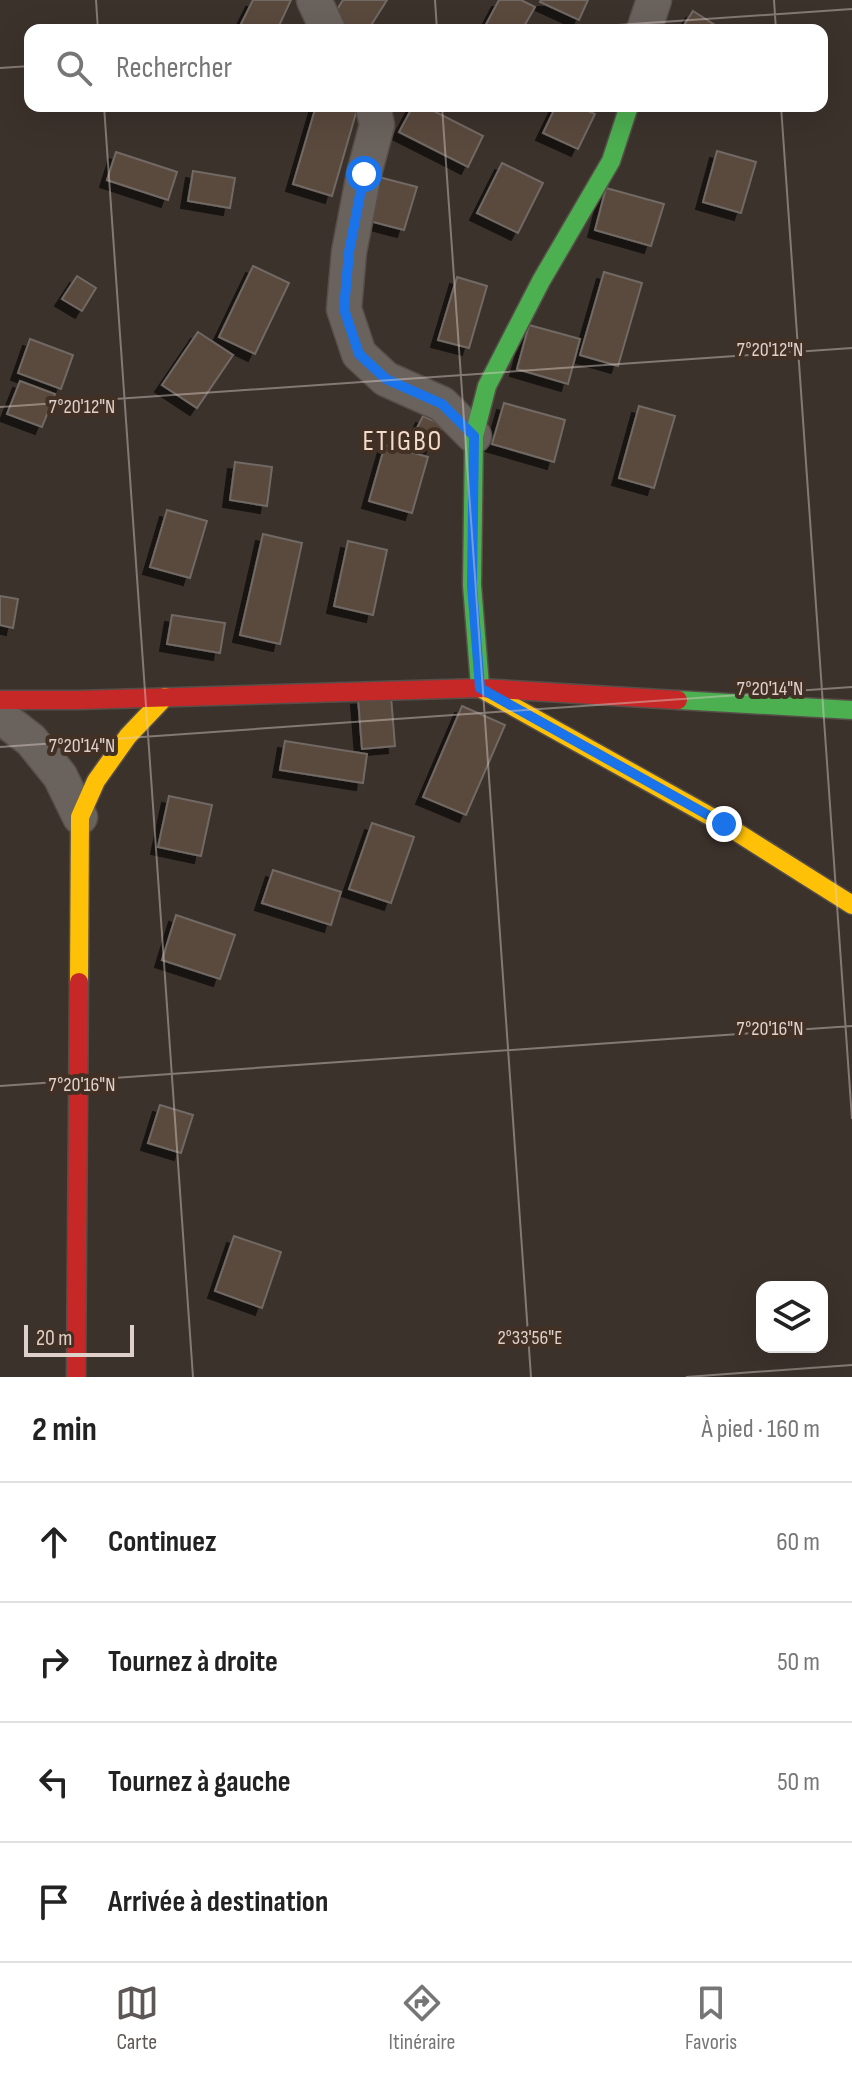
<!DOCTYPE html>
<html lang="fr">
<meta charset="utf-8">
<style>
:root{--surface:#fff;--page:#f6f6f6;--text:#222;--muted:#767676;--line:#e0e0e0;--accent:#5d5855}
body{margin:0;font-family:"Sofia Sans Condensed",sans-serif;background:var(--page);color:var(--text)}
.controls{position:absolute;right:24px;bottom:24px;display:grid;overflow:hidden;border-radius:16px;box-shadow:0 8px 32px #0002}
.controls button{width:72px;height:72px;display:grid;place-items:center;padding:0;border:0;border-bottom:2px solid var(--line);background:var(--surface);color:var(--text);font:40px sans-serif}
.scale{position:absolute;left:24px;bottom:20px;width:110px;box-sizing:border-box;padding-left:8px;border:4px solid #ddd1ca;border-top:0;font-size:22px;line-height:28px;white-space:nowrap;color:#ddd1ca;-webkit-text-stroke:6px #433025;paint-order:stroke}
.stop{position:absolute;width:24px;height:24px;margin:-18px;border:6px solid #1a73e8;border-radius:50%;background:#fff}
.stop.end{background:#1a73e8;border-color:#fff;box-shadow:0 2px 8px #0008}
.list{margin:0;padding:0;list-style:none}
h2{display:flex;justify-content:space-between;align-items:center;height:104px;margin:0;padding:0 32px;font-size:34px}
h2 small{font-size:26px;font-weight:400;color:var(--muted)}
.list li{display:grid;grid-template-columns:52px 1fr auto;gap:24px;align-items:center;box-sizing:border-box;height:120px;padding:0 32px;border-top:2px solid var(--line)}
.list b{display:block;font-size:30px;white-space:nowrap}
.list em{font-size:26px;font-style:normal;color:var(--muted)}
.icon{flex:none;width:44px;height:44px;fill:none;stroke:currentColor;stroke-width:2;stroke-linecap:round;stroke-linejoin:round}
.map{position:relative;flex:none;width:852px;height:1377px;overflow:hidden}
.search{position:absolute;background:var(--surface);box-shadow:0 8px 32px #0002;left:24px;right:24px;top:24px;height:88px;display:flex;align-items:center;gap:20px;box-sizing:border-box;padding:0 28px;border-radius:16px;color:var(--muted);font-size:30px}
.sheet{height:584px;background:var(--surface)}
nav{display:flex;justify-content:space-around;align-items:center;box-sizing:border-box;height:112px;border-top:2px solid var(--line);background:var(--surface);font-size:22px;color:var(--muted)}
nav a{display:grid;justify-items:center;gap:4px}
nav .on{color:var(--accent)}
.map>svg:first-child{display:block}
</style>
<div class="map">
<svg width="852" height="1377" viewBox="0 0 852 1377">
<defs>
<filter id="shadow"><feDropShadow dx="-7" dy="7" stdDeviation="0" flood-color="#0009"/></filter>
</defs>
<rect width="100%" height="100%" fill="#3c322c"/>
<!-- building -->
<g fill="#5a493e" stroke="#716964" stroke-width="2" filter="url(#shadow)">
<polygon points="253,0 291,0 277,30 238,30"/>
<polygon points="343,0 387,0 368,30 350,30 331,19"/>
<polygon points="499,0 521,0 535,7 522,30 483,30"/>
<polygon points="541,0 588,0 579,20 540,2"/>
<polygon points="693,11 723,30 681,30"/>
<polygon points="316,106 358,106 332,196 293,184"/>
<polygon points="413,106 424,106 483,136 468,167 399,132"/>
<polygon points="556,106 577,106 595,114 578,149 543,133"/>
<polygon points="717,151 756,162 741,213 703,202"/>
<polygon points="116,152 177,172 168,200 107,180"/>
<polygon points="502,163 543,183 518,233 477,213"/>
<polygon points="193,171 235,178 230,208 188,201"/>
<polygon points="375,176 417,187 404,230 362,219"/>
<polygon points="606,188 664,204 651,246 595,230"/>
<polygon points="253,266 289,283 255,354 219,337"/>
<polygon points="604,272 642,283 618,366 580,355"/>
<polygon points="77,276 96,288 82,311 62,299"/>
<polygon points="457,277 487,286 469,348 438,340"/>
<polygon points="529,325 580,339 568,384 517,369"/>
<polygon points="198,332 233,355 197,408 162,385"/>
<polygon points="30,339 73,355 61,389 18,373"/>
<polygon points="20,381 55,394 42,427 7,414"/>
<polygon points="504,403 565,420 554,462 492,444"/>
<polygon points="639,406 675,416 654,488 619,478"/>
<polygon points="423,416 443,425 431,449 411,440"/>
<polygon points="385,445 428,457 412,513 369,501"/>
<polygon points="235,462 272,467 267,506 230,500"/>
<polygon points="167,510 207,521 190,578 150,567"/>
<polygon points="263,534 302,543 280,644 240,635"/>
<polygon points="348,541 387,550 373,615 334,606"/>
<polygon points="0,596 18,599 13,628 0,625"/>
<polygon points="172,615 225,623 220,653 167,644"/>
<polygon points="391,696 395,746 362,749 358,698"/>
<polygon points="462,706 505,725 466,815 423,797"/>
<polygon points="285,741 367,754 363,783 280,770"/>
<polygon points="169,796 212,805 201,856 158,847"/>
<polygon points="372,823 414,837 391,903 349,889"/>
<polygon points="273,870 341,892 331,925 262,903"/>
<polygon points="176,915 235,935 220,979 162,960"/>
<polygon points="160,1105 193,1115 181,1153 148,1143"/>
<polygon points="234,1236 281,1252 262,1308 215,1291"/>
</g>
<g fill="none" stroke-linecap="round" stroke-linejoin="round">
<defs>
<g id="street">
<polyline points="314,0 328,30"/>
<polyline points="644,30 654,0"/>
<polyline points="373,106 377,125 364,174 349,252 344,309 359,354 386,379 442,404 474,436"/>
<polyline points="0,716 31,740 60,776 80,817"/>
</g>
<g id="fast">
<polyline points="480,686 472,585 474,436 487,386 541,281 611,161 629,106"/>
<polyline points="678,700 852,710"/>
</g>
<g id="slow">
<polyline points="480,686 480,688 724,824 852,905"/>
<polyline points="79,982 80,817 96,781 128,736 165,697"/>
</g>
<g id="jam">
<polyline points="0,700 78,700 480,688 678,700"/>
<polyline points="76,1377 79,982"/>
</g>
</defs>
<!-- street casing -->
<use href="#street" stroke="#574e49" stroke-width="37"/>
<!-- fast casing -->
<use href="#fast" stroke="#574e49" stroke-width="21"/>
<!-- slow casing -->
<use href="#slow" stroke="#574e49" stroke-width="21"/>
<!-- jam casing -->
<use href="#jam" stroke="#574e49" stroke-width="21"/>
<!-- street -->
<use href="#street" stroke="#6a625d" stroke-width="34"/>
<!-- fast -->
<use href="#fast" stroke="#4caf50" stroke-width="18"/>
<!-- slow -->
<use href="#slow" stroke="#ffc107" stroke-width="18"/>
<!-- jam -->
<use href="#jam" stroke="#c62828" stroke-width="18"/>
</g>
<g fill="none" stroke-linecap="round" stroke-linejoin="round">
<!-- route -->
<polyline stroke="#1a73e8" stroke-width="10" points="364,174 349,252 344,309 359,354 386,379 442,404 474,436 472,585 480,688 724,824"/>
</g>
<!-- ticks -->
<path fill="none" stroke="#ddd1ca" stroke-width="2" stroke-opacity="0.45" d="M 96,0 L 98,30M 435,0 L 437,30M 774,0 L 776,30M 545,30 L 852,9M 0,68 L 30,66M 104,106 L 193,1377M 442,106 L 531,1377M 781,106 L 852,1119M 0,407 L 852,348M 0,747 L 852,687M 0,1086 L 852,1026M 686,1377 L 852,1365"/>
<g text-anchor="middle" stroke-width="8" stroke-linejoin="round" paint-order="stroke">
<!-- quarter labels -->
<g font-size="28" letter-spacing="2" fill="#f3dbcc" stroke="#433025">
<text x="403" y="450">ETIGBO</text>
</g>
</g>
<g font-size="20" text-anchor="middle" fill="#ddd1ca" stroke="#433025" stroke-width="8" stroke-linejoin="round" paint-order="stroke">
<text x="770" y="356">7°20'12"N</text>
<text x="82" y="413">7°20'12"N</text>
<text x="770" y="695">7°20'14"N</text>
<text x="82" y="752">7°20'14"N</text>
<text x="770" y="1035">7°20'16"N</text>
<text x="82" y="1091">7°20'16"N</text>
<text x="530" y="1344">2°33'56"E</text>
</g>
</svg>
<div class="controls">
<button><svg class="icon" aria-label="layers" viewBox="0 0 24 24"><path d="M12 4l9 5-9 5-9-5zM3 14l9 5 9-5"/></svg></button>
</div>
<div class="scale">20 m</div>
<div class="stop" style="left:364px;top:174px"></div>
<div class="stop end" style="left:724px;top:824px"></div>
<div class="search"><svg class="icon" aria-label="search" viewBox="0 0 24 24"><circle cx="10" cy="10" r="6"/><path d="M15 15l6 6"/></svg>Rechercher</div>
</div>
<section class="sheet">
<h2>2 min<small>À pied · 160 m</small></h2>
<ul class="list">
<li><svg class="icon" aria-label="ahead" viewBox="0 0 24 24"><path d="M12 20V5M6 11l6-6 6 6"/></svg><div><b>Continuez</b></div><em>60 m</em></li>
<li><svg class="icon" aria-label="right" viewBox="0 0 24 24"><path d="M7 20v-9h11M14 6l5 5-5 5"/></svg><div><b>Tournez à droite</b></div><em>50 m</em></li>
<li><svg class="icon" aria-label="left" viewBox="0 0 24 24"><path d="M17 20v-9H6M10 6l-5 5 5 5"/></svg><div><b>Tournez à gauche</b></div><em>50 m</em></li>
<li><svg class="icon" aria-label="arrive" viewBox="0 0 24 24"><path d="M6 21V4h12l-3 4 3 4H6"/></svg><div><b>Arrivée à destination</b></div></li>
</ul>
</section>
<nav>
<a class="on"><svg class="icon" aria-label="map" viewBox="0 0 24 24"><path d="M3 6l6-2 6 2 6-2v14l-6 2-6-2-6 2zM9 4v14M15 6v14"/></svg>Carte</a>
<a><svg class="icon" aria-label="directions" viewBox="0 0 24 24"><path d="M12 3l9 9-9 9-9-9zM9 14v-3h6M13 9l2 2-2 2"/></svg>Itinéraire</a>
<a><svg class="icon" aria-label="saved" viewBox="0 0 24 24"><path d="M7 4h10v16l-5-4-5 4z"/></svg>Favoris</a>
</nav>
